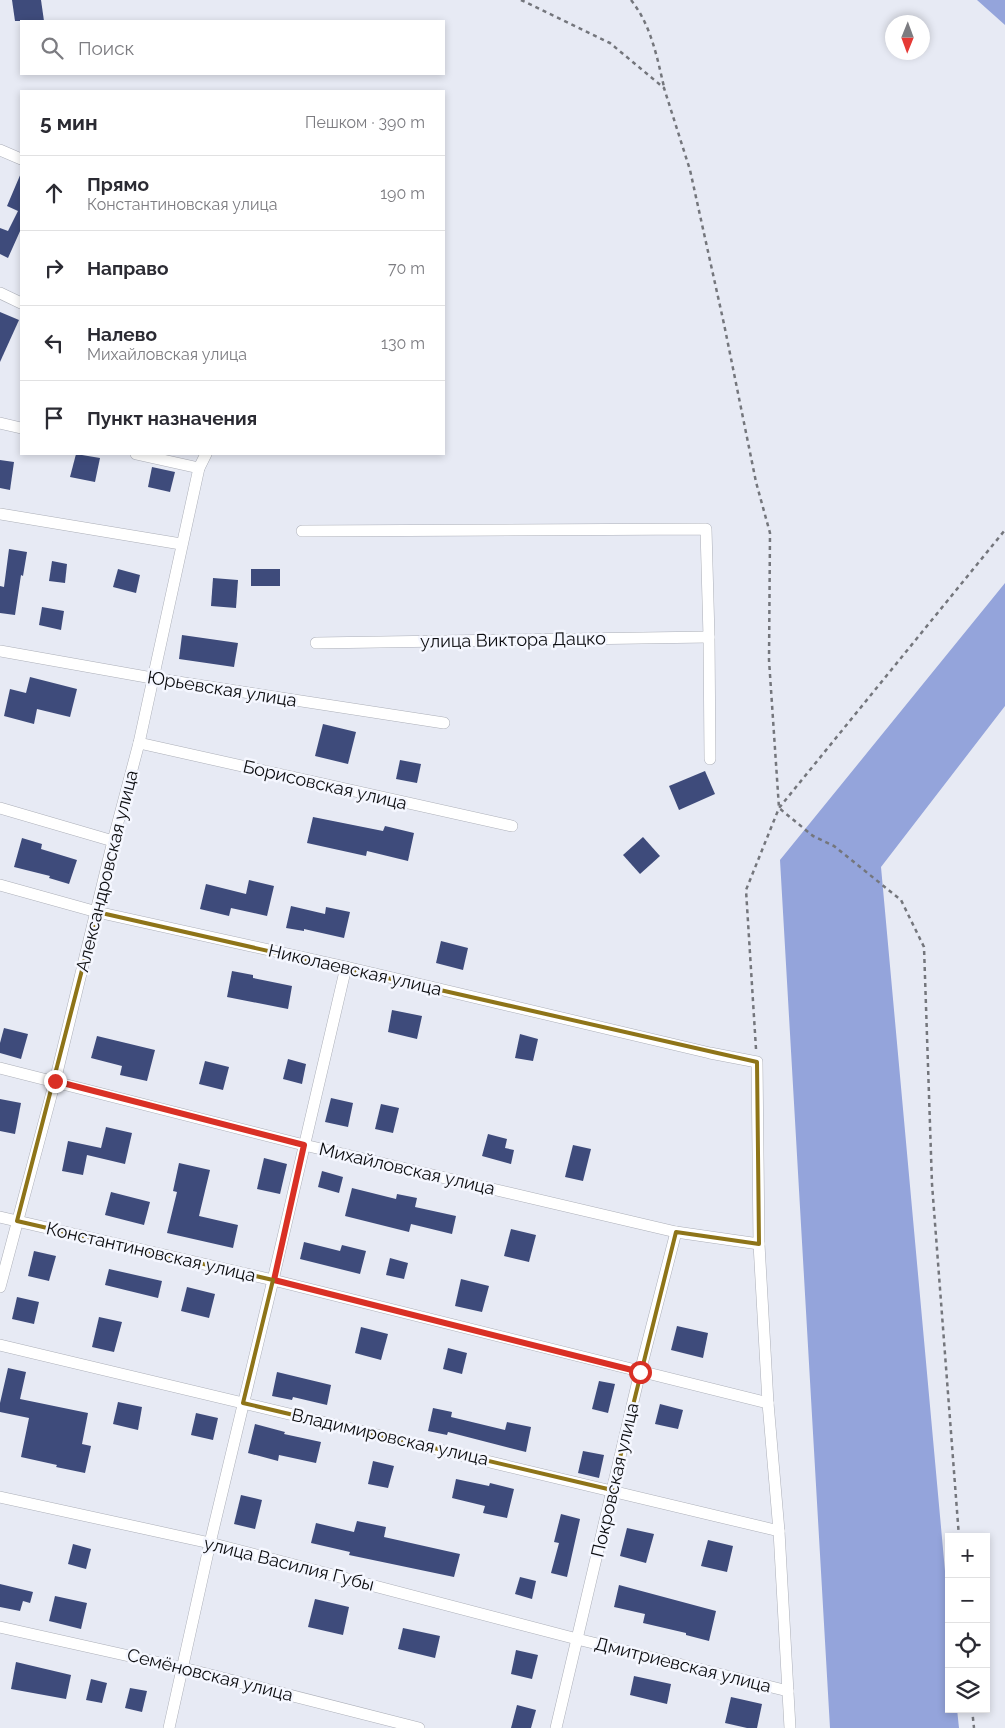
<!DOCTYPE html>
<html lang="ru">
<meta charset="utf-8">
<style>
:root{--surface:#fff;--page:#f2f2f3;--text:#2b2b33;--muted:#7c7c81;--line:#e1e1e2}
body{margin:0;font-family:Raleway,sans-serif;background:var(--page);color:var(--text)}
.controls{position:absolute;right:15px;bottom:15px;display:grid;overflow:hidden;border-radius:0px;box-shadow:0 2px 8px #0003}
.controls button{width:45px;height:45px;display:grid;place-items:center;padding:0;border:0;border-bottom:1px solid var(--line);background:var(--surface);color:var(--text);font:25px sans-serif}
.compass{position:absolute;left:885px;top:15px;width:45px;height:45px;border-radius:50%;background:var(--surface);box-shadow:0 2px 8px #0003;rotate:181deg}
.stop{position:absolute;width:15px;height:15px;margin:-11px;border:4px solid #d93025;border-radius:50%;background:#fff}
.stop.end{background:#d93025;border-color:#fff;box-shadow:0 1px 5px #0008}
.list{margin:0;padding:0;list-style:none}
h2{display:flex;justify-content:space-between;align-items:center;height:65px;margin:0;padding:0 20px;font-size:21px}
h2 small{font-size:16px;font-weight:400;color:var(--muted)}
.list li{display:grid;grid-template-columns:32px 1fr auto;gap:15px;align-items:center;box-sizing:border-box;height:75px;padding:0 20px;border-top:1px solid var(--line)}
.list b{display:block;font-size:19px;white-space:nowrap}
.list p{margin:0;font-size:16px;white-space:nowrap;color:var(--muted)}
.list em{font-size:16px;font-style:normal;color:var(--muted)}
.icon{flex:none;width:28px;height:28px;fill:none;stroke:currentColor;stroke-width:2;stroke-linecap:round;stroke-linejoin:round}
.map{position:relative;flex:none;width:1005px;height:1728px;overflow:hidden}
.search{position:absolute;background:var(--surface);box-shadow:0 2px 8px #0003;left:20px;top:20px;width:425px;height:55px;display:flex;align-items:center;gap:12px;box-sizing:border-box;padding:0 18px;border-radius:0px;color:var(--muted);font-size:19px}
.panel{position:absolute;background:var(--surface);box-shadow:0 2px 8px #0003;left:20px;top:90px;width:425px;height:365px;border-radius:0px}
.map>svg:first-child{display:block}
</style>
<div class="map">
<svg width="1005" height="1728" viewBox="0 0 1005 1728">
<rect width="100%" height="100%" fill="#e7eaf4"/>
<!-- forest -->
<g fill="#94a4db">
<polygon points="977,0 1005,0 1005,25"/>
<polygon points="1005,583 1005,706 881,867 949,1615 949,1709 957,1709 959,1728 830,1728 780,860"/>
</g>
<!-- building -->
<g fill="#3e4b7b">
<polygon points="12,0 41,0 44,21 15,21"/>
<polygon points="21,173 21,229 8,258 0,254 0,228 8,231 18,211 7,206"/>
<polygon points="0,312 19,320 0,362"/>
<polygon points="76,454 100,458 95,482 70,477"/>
<polygon points="0,460 14,462 10,490 0,488"/>
<polygon points="152,467 175,472 170,492 148,487"/>
<polygon points="9,549 27,552 23,576 21,575 15,615 0,613 0,586 4,587"/>
<polygon points="52,561 67,564 65,583 49,581"/>
<polygon points="118,569 140,575 136,593 113,587"/>
<rect x="251" y="569" width="29" height="17"/>
<polygon points="213,578 238,580 236,608 211,606"/>
<polygon points="42,607 64,611 61,630 39,625"/>
<polygon points="182,635 238,643 234,667 179,659"/>
<polygon points="30,677 77,689 70,717 37,709 34,724 4,716 10,689 26,693"/>
<polygon points="323,724 356,732 348,764 315,756"/>
<polygon points="400,760 421,764 417,783 396,779"/>
<polygon points="705,771 715,794 679,810 669,786"/>
<polygon points="313,817 383,831 385,826 414,833 408,861 367,851 366,856 307,843"/>
<polygon points="643,837 660,856 640,874 623,855"/>
<polygon points="22,838 42,844 41,849 77,860 69,884 49,878 50,876 14,867"/>
<polygon points="249,880 274,886 267,916 231,908 229,916 200,909 206,884 246,894"/>
<polygon points="291,906 325,914 326,907 350,912 344,938 304,929 304,931 286,928"/>
<polygon points="441,941 468,948 463,970 436,963"/>
<polygon points="232,971 253,975 253,978 292,986 288,1009 227,997"/>
<polygon points="392,1010 422,1016 417,1039 388,1032"/>
<polygon points="4,1028 28,1034 21,1059 0,1053 0,1043"/>
<polygon points="520,1034 538,1039 533,1061 515,1058"/>
<polygon points="97,1036 155,1050 147,1081 120,1075 122,1066 91,1058"/>
<polygon points="288,1059 306,1064 302,1084 283,1079"/>
<polygon points="205,1061 229,1067 223,1090 199,1084"/>
<polygon points="331,1098 353,1103 348,1127 325,1122"/>
<polygon points="0,1099 21,1103 15,1134 0,1131"/>
<polygon points="381,1104 399,1108 393,1133 375,1129"/>
<polygon points="106,1127 132,1133 125,1164 87,1155 83,1175 62,1171 68,1141 101,1148"/>
<polygon points="488,1134 507,1139 505,1148 514,1150 511,1164 482,1156"/>
<polygon points="573,1145 591,1149 583,1181 565,1177"/>
<polygon points="264,1158 287,1164 280,1194 257,1189"/>
<polygon points="179,1163 210,1170 199,1216 238,1225 233,1248 167,1233 177,1192 173,1191"/>
<polygon points="322,1171 343,1177 339,1193 318,1187"/>
<polygon points="352,1188 396,1199 397,1194 417,1198 415,1207 456,1216 452,1234 411,1224 409,1232 345,1216"/>
<polygon points="111,1192 150,1202 144,1225 105,1215"/>
<polygon points="511,1229 536,1235 529,1262 504,1256"/>
<polygon points="304,1242 340,1251 342,1245 366,1251 360,1274 300,1259"/>
<polygon points="34,1251 56,1256 49,1281 28,1276"/>
<polygon points="390,1258 408,1263 404,1279 386,1275"/>
<polygon points="109,1269 162,1281 158,1298 105,1285"/>
<polygon points="461,1279 489,1286 482,1312 455,1306"/>
<polygon points="187,1287 215,1294 209,1318 181,1311"/>
<polygon points="17,1297 39,1302 34,1324 12,1319"/>
<polygon points="99,1317 122,1322 114,1352 92,1347"/>
<polygon points="677,1326 708,1333 703,1358 671,1350"/>
<polygon points="361,1327 388,1334 381,1360 355,1353"/>
<polygon points="448,1348 467,1353 462,1374 443,1369"/>
<polygon points="8,1368 26,1372 20,1399 88,1413 82,1444 91,1446 85,1473 56,1467 57,1465 21,1457 29,1418 0,1412 0,1403"/>
<polygon points="277,1372 331,1385 327,1405 293,1397 292,1400 272,1396"/>
<polygon points="599,1381 615,1384 608,1413 592,1409"/>
<polygon points="118,1402 142,1407 138,1430 113,1424"/>
<polygon points="660,1404 683,1410 678,1429 655,1424"/>
<polygon points="433,1408 452,1412 451,1417 505,1430 507,1422 531,1427 526,1452 448,1432 447,1435 428,1431"/>
<polygon points="196,1413 218,1418 213,1440 191,1435"/>
<polygon points="255,1424 285,1432 284,1434 321,1442 316,1463 279,1455 278,1461 248,1453"/>
<polygon points="583,1451 604,1455 599,1478 578,1473"/>
<polygon points="373,1461 394,1466 388,1488 368,1484"/>
<polygon points="456,1479 489,1486 490,1483 514,1489 507,1518 483,1513 485,1506 452,1498"/>
<polygon points="241,1495 262,1500 255,1529 234,1524"/>
<polygon points="561,1514 580,1519 567,1577 551,1573 559,1543 554,1542"/>
<polygon points="357,1521 386,1527 384,1537 460,1554 454,1577 349,1555 350,1552 311,1543 316,1523 354,1532"/>
<polygon points="627,1528 654,1534 646,1563 620,1556"/>
<polygon points="708,1540 733,1546 727,1572 701,1566"/>
<polygon points="73,1544 91,1549 86,1569 68,1564"/>
<polygon points="520,1577 536,1581 532,1599 515,1594"/>
<polygon points="0,1584 33,1592 30,1603 23,1601 20,1611 0,1607"/>
<polygon points="619,1585 716,1611 709,1641 686,1635 686,1633 643,1623 645,1614 614,1607"/>
<polygon points="55,1596 87,1603 81,1629 49,1621"/>
<polygon points="315,1599 349,1607 343,1635 308,1627"/>
<polygon points="403,1628 440,1636 435,1658 398,1649"/>
<polygon points="516,1650 538,1655 532,1679 511,1674"/>
<polygon points="16,1662 71,1675 66,1699 11,1689"/>
<polygon points="634,1676 671,1684 667,1704 630,1695"/>
<polygon points="91,1679 107,1683 102,1703 86,1700"/>
<polygon points="130,1688 147,1691 142,1712 125,1708"/>
<polygon points="731,1697 762,1704 757,1728 747,1728 725,1723"/>
<polygon points="517,1705 536,1710 531,1728 511,1728"/>
</g>
<g fill="none" stroke-linecap="round" stroke-linejoin="round">
<defs>
<g id="minor">
<polyline points="0,150 21,159"/>
<polyline points="0,293 21,303"/>
<polyline points="0,423 21,428"/>
<polyline points="136,454 199,468"/>
<polyline points="0,514 181,544"/>
<polyline points="302,531 706,529 709,637 710,759"/>
<polyline points="316,643 709,637"/>
<polyline points="0,651 152,678 444,723"/>
<polyline points="139,743 512,826"/>
<polyline points="0,808 113,841"/>
<polyline points="0,885 97,912 346,967 710,1053 757,1062 759,1244 768,1403 779,1531 790,1728"/>
<polyline points="0,1068 304,1145 676,1232 759,1244"/>
<polyline points="0,1217 273,1280 768,1403"/>
<polyline points="0,1287 55,1081 113,841 139,743 199,468 206,454"/>
<polyline points="0,1345 779,1531"/>
<polyline points="0,1497 210,1543 577,1639 788,1691"/>
<polyline points="0,1627 183,1668 419,1728"/>
<polyline points="169,1728 210,1543 273,1280 346,967"/>
<polyline points="556,1728 640,1372 676,1232"/>
</g>
</defs>
<!-- minor casing -->
<use href="#minor" stroke="#acafb8" stroke-width="12"/>
<!-- path -->
<g stroke="#74767c" stroke-width="2.5" stroke-dasharray="4 4" stroke-linecap="butt">
<polyline points="521,0 610,43 664,88 690,170 724,324 756,482 770,533 769,660 779,808 813,836 834,846 901,900 924,947 932,1184 959,1537"/>
<path d="M 631,0 C 651,25 657,57 664,87"/>
<polyline points="756,1049 746,890 779,808 1005,530"/>
<polyline points="972,1709 974,1728"/>
</g>
<!-- minor -->
<use href="#minor" stroke="#fff" stroke-width="11"/>
</g>
<g fill="none" stroke-linecap="round" stroke-linejoin="round">
<!-- route -->
<polyline stroke="#d93025" stroke-width="6" points="55,1081 304,1145 274,1280 640,1372"/>
</g>
<!-- marked area -->
<path fill="none" stroke="#8e7418" stroke-width="4" stroke-linejoin="round" d="M 97,912 L 757,1062 L 759,1244 L 676,1232 L 612,1490 L 243,1403 L 273,1280 L 17,1221 Z"/>
<g text-anchor="middle" stroke-width="5" stroke-linejoin="round" paint-order="stroke">
<!-- street labels -->
<g font-size="18" fill="#0c0d10" stroke="#f5f7ff">
<text transform="translate(513 640) rotate(-1)" y="6">улица Виктора Дацко</text>
<text transform="translate(222 689) rotate(9)" y="6">Юрьевская улица</text>
<text transform="translate(325 785) rotate(13)" y="6">Борисовская улица</text>
<text transform="translate(107 871) rotate(-76)" y="6">Александровская улица</text>
<text transform="translate(355 970) rotate(13)" y="6">Николаевская улица</text>
<text transform="translate(407 1169) rotate(13)" y="6">Михайловская улица</text>
<text transform="translate(151 1252) rotate(13)" y="6">Константиновская улица</text>
<text transform="translate(390 1437) rotate(13)" y="6">Владимировская улица</text>
<text transform="translate(615 1480) rotate(-77)" y="6">Покровская улица</text>
<text transform="translate(289 1564) rotate(14)" y="6">улица Василия Губы</text>
<text transform="translate(683 1665) rotate(14)" y="6">Дмитриевская улица</text>
<text transform="translate(210 1675) rotate(14)" y="6">Семёновская улица</text>
</g>
</g>
</svg>
<div class="controls">
<button>+</button>
<button>−</button>
<button><svg class="icon" aria-label="locate" viewBox="0 0 24 24"><circle cx="12" cy="12" r="6"/><path d="M12 2v4M12 18v4M2 12h4M18 12h4"/></svg></button>
<button><svg class="icon" aria-label="layers" viewBox="0 0 24 24"><path d="M12 4l9 5-9 5-9-5zM3 14l9 5 9-5"/></svg></button>
</div>
<svg class="compass" viewBox="-18 -18 36 36"><path d="M0-13l5 13h-10z" fill="#e53935"/><path d="M0 13l5-13h-10z" fill="#7c7c81"/></svg>
<div class="stop" style="left:640px;top:1372px"></div>
<div class="stop end" style="left:55px;top:1081px"></div>
<div class="search"><svg class="icon" aria-label="search" viewBox="0 0 24 24"><circle cx="10" cy="10" r="6"/><path d="M15 15l6 6"/></svg>Поиск</div>
<section class="panel">
<h2>5 мин<small>Пешком · 390 m</small></h2>
<ul class="list">
<li><svg class="icon" aria-label="ahead" viewBox="0 0 24 24"><path d="M12 20V5M6 11l6-6 6 6"/></svg><div><b>Прямо</b><p>Константиновская улица</p></div><em>190 m</em></li>
<li><svg class="icon" aria-label="right" viewBox="0 0 24 24"><path d="M7 20v-9h11M14 6l5 5-5 5"/></svg><div><b>Направо</b></div><em>70 m</em></li>
<li><svg class="icon" aria-label="left" viewBox="0 0 24 24"><path d="M17 20v-9H6M10 6l-5 5 5 5"/></svg><div><b>Налево</b><p>Михайловская улица</p></div><em>130 m</em></li>
<li><svg class="icon" aria-label="arrive" viewBox="0 0 24 24"><path d="M6 21V4h12l-3 4 3 4H6"/></svg><div><b>Пункт назначения</b></div></li>
</ul>
</section>
</div>
